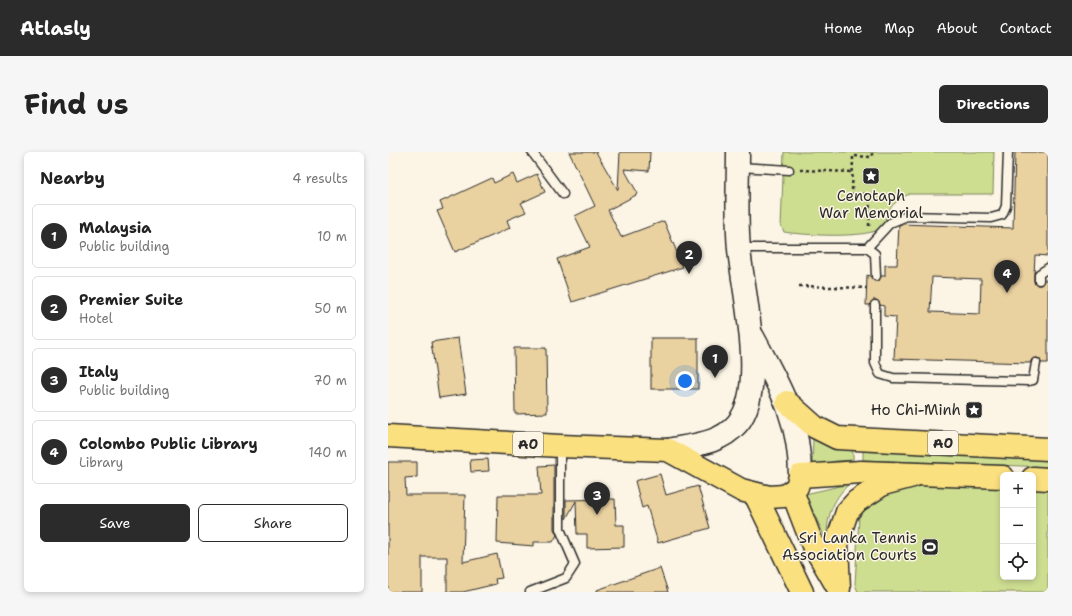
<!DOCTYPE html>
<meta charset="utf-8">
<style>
:root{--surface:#fff;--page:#f6f6f6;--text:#222;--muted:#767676;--line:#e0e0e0;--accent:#2b2b2b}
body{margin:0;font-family:"Shantell Sans",sans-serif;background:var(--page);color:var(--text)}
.controls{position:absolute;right:12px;bottom:12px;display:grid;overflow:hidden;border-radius:6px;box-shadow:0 2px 6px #0003}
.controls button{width:36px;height:36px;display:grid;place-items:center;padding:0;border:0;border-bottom:1px solid var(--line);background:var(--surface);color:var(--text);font:20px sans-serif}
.you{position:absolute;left:297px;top:229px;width:14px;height:14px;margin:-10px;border:3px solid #fff;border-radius:50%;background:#1a73e8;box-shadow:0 0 0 6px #1a73e833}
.badge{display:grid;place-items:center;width:26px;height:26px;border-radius:50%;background:var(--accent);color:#fff;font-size:13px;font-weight:700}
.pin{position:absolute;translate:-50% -33px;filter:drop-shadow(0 1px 2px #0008)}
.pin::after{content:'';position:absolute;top:21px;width:14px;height:12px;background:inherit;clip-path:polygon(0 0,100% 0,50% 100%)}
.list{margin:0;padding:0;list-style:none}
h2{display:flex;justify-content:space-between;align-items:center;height:52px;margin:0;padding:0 16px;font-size:17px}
h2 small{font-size:13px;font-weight:400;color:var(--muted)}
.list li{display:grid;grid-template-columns:26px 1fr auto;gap:12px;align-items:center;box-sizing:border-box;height:64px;margin:0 8px 8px;padding:0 8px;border:1px solid var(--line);border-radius:6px}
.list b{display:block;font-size:15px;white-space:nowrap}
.list p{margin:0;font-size:13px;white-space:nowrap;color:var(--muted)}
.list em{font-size:13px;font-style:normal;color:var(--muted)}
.actions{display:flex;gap:8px;padding:12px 16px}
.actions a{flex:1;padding:9px 0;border:1px solid var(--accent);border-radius:6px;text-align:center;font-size:14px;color:var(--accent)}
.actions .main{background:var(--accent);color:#fff}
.icon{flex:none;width:22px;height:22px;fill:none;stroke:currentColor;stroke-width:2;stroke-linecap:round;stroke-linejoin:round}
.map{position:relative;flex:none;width:660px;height:440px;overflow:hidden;border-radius:6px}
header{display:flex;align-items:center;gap:24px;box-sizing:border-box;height:56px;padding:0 20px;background:var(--accent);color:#fff}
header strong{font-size:19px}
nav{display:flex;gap:22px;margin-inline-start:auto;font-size:14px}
.intro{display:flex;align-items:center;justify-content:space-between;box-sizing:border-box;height:96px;padding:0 24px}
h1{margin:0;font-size:28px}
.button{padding:10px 18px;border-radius:6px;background:var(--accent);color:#fff;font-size:14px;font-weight:700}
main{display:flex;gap:24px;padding:0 24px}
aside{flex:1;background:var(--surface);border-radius:6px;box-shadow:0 2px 6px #0003}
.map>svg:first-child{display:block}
</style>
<header>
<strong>Atlasly</strong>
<nav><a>Home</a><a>Map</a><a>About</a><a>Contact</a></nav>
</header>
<div class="intro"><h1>Find us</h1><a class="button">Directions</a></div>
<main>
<aside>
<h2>Nearby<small>4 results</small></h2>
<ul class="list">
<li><span class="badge">1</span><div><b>Malaysia</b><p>Public building</p></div><em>10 m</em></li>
<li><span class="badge">2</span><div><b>Premier Suite</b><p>Hotel</p></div><em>50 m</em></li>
<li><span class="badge">3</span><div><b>Italy</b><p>Public building</p></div><em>70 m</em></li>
<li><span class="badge">4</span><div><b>Colombo Public Library</b><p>Library</p></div><em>140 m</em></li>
</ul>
<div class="actions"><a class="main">Save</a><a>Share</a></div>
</aside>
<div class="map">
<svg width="660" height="440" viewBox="0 0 660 440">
<rect width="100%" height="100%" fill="#fcf5e5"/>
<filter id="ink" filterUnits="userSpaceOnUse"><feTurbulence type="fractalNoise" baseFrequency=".025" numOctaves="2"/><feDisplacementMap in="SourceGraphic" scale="8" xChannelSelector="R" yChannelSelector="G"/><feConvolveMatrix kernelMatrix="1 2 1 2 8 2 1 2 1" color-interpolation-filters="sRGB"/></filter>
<g filter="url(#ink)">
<!-- green -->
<g fill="#cdde91" stroke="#7c845e">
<path d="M 396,0 L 606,0 L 605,42 L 521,42 C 512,47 503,52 499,62 C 497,67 497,73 493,76 C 480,87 414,83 396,80 L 393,74 Z"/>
<polygon points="425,287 451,297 465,299 465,308 448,309 424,315"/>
<polygon points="475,299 660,306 660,315 475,308"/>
<path d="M 461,332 C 444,348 438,366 439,390 L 417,342 Z"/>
<polygon points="548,332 615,334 615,425 645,425 645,335 660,335 660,440 470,440 467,432 471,364 500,336"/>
</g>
<!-- building -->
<g fill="#ead1a0" stroke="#2b2b2b" fill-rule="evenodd">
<polygon points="181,0 208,0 230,38 232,0 262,0 261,19 236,17 250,42 220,58 233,85 276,69 295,115 184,150 169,107 202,95 187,64 207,54"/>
<path d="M 627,0 L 660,0 L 660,104 L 647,103 L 646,122 L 646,130 L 649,133 L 653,133 L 656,128 L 660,128 L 660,211 L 653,211 L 652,207 L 649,206 L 644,207 L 642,211 L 506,207 L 508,165 L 496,164 L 496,154 L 492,153 L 489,148 L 485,148 L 482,153 L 478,153 L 479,123 L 482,124 L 486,129 L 491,129 L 493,124 L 497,124 L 497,113 L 509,113 L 511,73 L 513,72 L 625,76 ZM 544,125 L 593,127 L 592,162 L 542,160 Z"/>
<polygon points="125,22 129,31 149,22 157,40 133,51 138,60 119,68 122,76 67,100 49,59 55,57 52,50 104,26 106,31"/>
<polygon points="70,186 78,242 51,246 43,190"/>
<rect x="263" y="186" width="47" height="51"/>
<polygon points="126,196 158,196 159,261 127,262"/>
<polygon points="100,307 101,319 83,320 82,308"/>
<polygon points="0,310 29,310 29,325 17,326 18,343 77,343 75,410 109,402 114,426 107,427 108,432 75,440 59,440 59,405 34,405 34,440 0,440"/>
<polygon points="166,313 166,377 169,383 165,390 146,390 146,394 109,391 110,343 153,343 151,314"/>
<polygon points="272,322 278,343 310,334 322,376 270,391 259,354 254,356 247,329"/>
<polygon points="227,347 228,373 236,373 236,395 199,396 199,382 189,382 188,349 178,367 178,348"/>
<polygon points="272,416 280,440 209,440 209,438"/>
</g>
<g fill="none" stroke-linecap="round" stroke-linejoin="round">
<defs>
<g id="lane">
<polyline points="144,0 175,42"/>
<polyline points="351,15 401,18"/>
<polyline points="352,96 479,96 502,71 519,64 603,66 614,63 618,54 620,0"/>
<polyline points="479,96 487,102 488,124"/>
<polyline points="651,128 651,122 660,116"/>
<polyline points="487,153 487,211 492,222 505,226 640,229 645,228 648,211"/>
<polyline points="142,440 178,426 187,412 172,377 172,294"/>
</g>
<g id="secondary">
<path d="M 365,185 C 391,234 412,266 412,324"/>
<path d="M 280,298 C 305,293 332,292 349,272 C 380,237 355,141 351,97 C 348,65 350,32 350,0"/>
</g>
<g id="primary">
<polyline points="404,339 424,391 449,434"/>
<polyline points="367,342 414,440"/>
<polyline points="451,437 449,390 459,360 469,349 495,332 525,324"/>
</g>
<g id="highway">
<polyline points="399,250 427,275 449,286 660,297"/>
<polyline points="0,284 172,294 280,298 353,338 381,345 396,344 404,339 409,335 412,324 473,320 615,325"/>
<polyline points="645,326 660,327"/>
</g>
</defs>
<!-- lane casing -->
<use href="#lane" stroke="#2b2b2b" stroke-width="11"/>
<!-- secondary casing -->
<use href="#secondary" stroke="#2b2b2b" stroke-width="25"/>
<!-- primary casing -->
<use href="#primary" stroke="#2b2b2b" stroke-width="25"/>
<!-- highway casing -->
<use href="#highway" stroke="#2b2b2b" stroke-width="25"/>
<!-- path -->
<g stroke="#2b2b2b" stroke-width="2.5" stroke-dasharray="3 3" stroke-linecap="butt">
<polyline points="412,18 464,20"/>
<polyline points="481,74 482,42 464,42 465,4 484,5 484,0"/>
<polyline points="411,134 479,136"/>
</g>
<!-- lane -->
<use href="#lane" stroke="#fcf5e5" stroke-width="8"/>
<!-- secondary -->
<use href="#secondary" stroke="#fcf5e5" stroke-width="22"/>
<!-- primary -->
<use href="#primary" stroke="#fbe080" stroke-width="22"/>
<!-- highway -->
<use href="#highway" stroke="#fbe080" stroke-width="22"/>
</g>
</g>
<!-- icons -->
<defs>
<symbol id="sight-square" viewBox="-11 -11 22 22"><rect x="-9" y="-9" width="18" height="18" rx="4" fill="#2b2b2b" stroke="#fcf5e5"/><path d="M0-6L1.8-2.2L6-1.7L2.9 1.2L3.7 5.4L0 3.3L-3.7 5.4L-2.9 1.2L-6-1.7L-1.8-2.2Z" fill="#fff"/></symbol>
<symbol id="stadium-square" viewBox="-11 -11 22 22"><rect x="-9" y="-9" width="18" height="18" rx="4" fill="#2b2b2b" stroke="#fcf5e5"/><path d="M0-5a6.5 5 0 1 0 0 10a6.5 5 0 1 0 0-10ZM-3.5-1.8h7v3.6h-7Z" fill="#fff"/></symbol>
</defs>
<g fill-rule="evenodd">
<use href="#sight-square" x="473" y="14" width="20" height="20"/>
<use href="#sight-square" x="576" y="248" width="20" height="20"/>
<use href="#stadium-square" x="532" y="385" width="20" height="20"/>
</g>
<g text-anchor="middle" stroke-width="3" stroke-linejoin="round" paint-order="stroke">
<!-- shield labels -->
<g fill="#fcf5e5" stroke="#6a6863" stroke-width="1">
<rect x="540" y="279" width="30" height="24" rx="3"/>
<rect x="125" y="280" width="30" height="24" rx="3"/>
</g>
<g font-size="14" font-weight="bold" fill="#2b2b2b">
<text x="555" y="296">A0</text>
<text x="140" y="297">A0</text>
</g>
<!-- poi labels -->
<g font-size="15" fill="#2b2b2b" stroke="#fcf5e5" text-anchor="end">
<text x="483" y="49" text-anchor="middle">Cenotaph<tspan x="483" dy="17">War Memorial</tspan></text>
<text x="573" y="263">Ho Chi-Minh</text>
<text x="529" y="391">Sri Lanka Tennis<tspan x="529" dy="17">Association Courts</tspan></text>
</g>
</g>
</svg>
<div class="controls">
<button>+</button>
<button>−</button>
<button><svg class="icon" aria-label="locate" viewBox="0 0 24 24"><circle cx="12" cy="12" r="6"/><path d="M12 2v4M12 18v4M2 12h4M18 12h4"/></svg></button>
</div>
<div class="you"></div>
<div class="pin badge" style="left:327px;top:226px">1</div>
<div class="pin badge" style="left:301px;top:122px">2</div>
<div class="pin badge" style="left:209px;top:363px">3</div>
<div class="pin badge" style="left:619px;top:141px">4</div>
</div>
</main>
